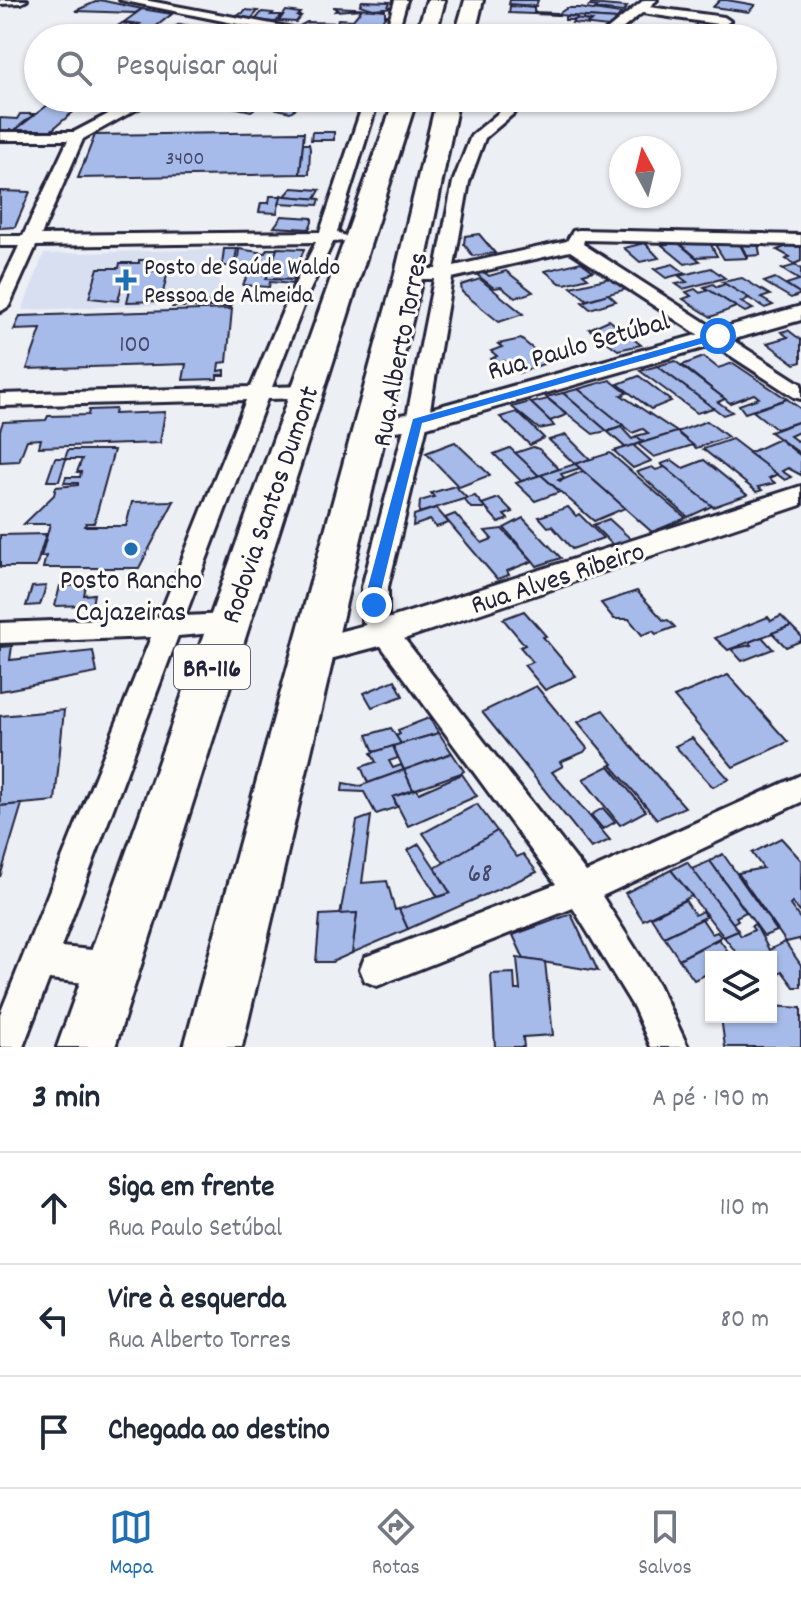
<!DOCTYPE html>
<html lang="pt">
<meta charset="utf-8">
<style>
:root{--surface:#fff;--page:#f2f2f3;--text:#1f2937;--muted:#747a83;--line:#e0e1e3;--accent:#1f6fb2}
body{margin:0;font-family:Dekko,sans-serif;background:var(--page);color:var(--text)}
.controls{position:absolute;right:24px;bottom:24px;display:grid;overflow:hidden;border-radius:0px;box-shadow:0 2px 6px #0004}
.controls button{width:72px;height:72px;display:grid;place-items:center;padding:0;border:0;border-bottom:2px solid var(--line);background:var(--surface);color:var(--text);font:40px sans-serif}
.compass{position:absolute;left:609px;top:136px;width:72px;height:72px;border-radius:50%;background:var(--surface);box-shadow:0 2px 6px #0004;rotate:353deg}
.stop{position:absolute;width:24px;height:24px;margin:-18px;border:6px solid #1a73e8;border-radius:50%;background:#fff}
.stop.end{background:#1a73e8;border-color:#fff;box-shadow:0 2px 8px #0008}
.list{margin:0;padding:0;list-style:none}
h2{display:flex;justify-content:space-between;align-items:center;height:104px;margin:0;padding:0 32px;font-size:34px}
h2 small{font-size:26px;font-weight:400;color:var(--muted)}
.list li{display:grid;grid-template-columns:52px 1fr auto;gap:24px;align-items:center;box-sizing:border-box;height:112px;padding:0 32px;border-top:2px solid var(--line)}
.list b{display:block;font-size:30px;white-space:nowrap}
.list p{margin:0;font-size:26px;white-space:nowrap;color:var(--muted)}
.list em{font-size:26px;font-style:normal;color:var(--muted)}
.icon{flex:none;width:44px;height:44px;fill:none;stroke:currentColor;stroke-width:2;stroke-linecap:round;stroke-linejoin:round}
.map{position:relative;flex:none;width:801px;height:1047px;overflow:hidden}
.search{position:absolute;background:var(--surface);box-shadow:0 2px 6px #0004;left:24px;right:24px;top:24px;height:88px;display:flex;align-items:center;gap:20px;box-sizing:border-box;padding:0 28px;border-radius:44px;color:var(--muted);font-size:30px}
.sheet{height:440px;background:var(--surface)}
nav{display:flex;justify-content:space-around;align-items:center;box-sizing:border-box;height:112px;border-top:2px solid var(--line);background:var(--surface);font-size:22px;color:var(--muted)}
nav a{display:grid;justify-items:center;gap:4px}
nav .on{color:var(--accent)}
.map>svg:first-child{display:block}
</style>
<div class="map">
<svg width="801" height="1047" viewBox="0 0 801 1047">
<rect width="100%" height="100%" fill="#eceff4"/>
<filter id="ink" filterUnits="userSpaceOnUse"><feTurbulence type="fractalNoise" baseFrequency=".0125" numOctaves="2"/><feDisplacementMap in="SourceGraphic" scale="16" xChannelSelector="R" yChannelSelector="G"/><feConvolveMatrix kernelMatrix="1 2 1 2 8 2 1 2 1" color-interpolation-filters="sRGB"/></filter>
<g filter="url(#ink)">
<!-- built -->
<polygon fill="#d7dff1" points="224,249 216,303 22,310 44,254"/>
<!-- building -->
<g fill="#a6bbea" stroke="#22223b" stroke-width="2">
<polygon points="100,0 109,2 142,9 135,13 75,11"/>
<polygon points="510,0 538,0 536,6 509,4"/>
<polygon points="720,0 727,0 755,5 749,12 713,7"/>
<polygon points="362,1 390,2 388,7 395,7 373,9 360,5"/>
<polygon points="591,4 613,6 627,7 623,12 595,9 597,7 589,6"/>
<polygon points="510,6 534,8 534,12 557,13 557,15 509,13"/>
<polygon points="333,7 375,9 385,10 385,15 393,15 384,17 381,24 337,22 338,19 353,20 362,9 335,11 337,9"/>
<polygon points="567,8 579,8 621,14 617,19 557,15"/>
<polygon points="142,9 172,14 141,38 101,38 122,23 137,26 140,24 124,22"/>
<polygon points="245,10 258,11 252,18 228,17 243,13"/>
<polygon points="286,11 300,13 297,16 301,16 296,22 279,21"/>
<polygon points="262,12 273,13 271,15 282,15 276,22 254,21"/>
<polygon points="565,16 577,17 576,19 588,21 587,24 592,21 582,20 584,17 618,19 608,27 572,23 574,20 565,20"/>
<polygon points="307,22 373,24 382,24 378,34 367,33 365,36 330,34 332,31 325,31 329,25 296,28"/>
<polygon points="697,23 721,26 712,37 703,36 691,31"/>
<polygon points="180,24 206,29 189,38 153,38"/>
<polygon points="731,25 735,28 750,30 745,38 725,35"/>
<polygon points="206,29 239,36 189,38"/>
<polygon points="516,30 546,30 575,38 517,38 514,37"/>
<polygon points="57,98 90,98 48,133 10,134"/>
<polygon points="249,98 313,98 290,112 260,105 251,111 233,107"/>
<polygon points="20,114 34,114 10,134 3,134 6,130 0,130 0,118 17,119"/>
<polygon points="304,132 300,174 78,178 95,135"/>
<polygon points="312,132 334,132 334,140 311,140"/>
<polygon points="303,144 309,144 310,149 309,174 300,174"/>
<polygon points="292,188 320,190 315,199 285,196"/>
<polygon points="0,191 30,192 15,227 0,228"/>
<polygon points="281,195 285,196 320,199 318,205 279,203"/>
<polygon points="270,196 281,196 277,213 259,212 261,203 269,203"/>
<polygon points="282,216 312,218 312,222 309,229 274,227"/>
<polygon points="479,234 495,253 473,256 464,244 465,236"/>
<polygon points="676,240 710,243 717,256 696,257"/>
<polygon points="677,242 700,261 685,264 662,245"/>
<polygon points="645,243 659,258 640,262 624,248"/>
<polygon points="714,243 739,243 747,258 724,259"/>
<polygon points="740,243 758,243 760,255 747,256"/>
<polygon points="796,243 801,246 801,261 794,264 786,259 790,257 777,250"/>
<polygon points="277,248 304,249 293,280 266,279"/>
<polygon points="224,249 237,249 234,266 222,266"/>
<polygon points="239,249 265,253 267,249 277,249 271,266 237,266"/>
<polygon points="139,260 152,260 149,271 168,271 161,301 127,302 131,285 122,285 118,301 89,298 98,268 119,268 120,263 139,263"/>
<polygon points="581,262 593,271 583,274 588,278 565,284 560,283 545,271"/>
<polygon points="673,264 685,273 666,278 654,269"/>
<polygon points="796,265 801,269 801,294 786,284 799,280 782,269"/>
<polygon points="711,268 725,278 683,289 676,284 687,282 679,276"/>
<polygon points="506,271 533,292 515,298 501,287 494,288 476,274 484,272 489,276"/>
<polygon points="248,273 268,274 266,279 293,280 292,284 270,282 269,287 243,285"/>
<polygon points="610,278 627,289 587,300 571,287"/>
<polygon points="742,278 770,295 761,298 773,305 765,308 722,282"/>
<polygon points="775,278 801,294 791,298 764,282"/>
<polygon points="480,279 523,314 499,322 462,292 461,285"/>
<polygon points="713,284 717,287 725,284 749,298 741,302 753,309 745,312 704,287"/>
<polygon points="695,289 700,293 709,290 736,307 711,317 683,299 691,296 686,292"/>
<polygon points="608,294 616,301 590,309 582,302"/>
<polygon points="232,302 231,307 172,307 172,304"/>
<polygon points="232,309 227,362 219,363 218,371 225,370 225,375 217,375 217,379 183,380 186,364 27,369 41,329 14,330 20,316"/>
<polygon points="609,320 622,330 641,345 618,350 589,329"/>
<polygon points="788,330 801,340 801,362 795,364 767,343 788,337 781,332"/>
<polygon points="521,339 549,362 518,373 504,361 497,364 491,359 497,356 491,351 502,347 498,344"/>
<polygon points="704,357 718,368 733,363 787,399 745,413 739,405 759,398 754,394 730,403 682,365"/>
<polygon points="675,361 725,399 718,402 732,412 723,415 657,366"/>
<polygon points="657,366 700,398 713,408 697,413 640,371"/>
<polygon points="639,376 671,401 651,409 618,384"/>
<polygon points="610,380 627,393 621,395 677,432 644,442 636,436 648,433 643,429 632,433 578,389"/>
<polygon points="578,389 623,425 607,431 563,393"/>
<polygon points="563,393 607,431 593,434 546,397"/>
<polygon points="548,399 560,409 566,415 550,421 531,403"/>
<polygon points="787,399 801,409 801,421 776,429 753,411"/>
<polygon points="530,402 551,422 554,426 539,429 512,407"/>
<polygon points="115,409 114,414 165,412 160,443 39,447 41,439 27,440 19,461 0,462 0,430 3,422 46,420 48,416 88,415 89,410"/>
<polygon points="517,412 535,429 544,438 530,445 500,417"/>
<polygon points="707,421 728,437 696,448 677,432"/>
<polygon points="801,421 801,431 790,436 797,441 801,439 801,454 770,432"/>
<polygon points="621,427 632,439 637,437 644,442 626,448 608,432"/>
<polygon points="677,432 693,445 654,457 638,444"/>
<polygon points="566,435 590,459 575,464 549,440"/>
<polygon points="732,439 778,474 769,478 775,483 758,487 762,490 757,492 703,449"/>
<polygon points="779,439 801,456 801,475 788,468 782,471 791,477 785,480 749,453"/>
<polygon points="455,442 490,475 459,487 426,453"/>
<polygon points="633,445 651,461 633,468 614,451"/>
<polygon points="533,447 539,449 559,469 539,476 515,453"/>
<polygon points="510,448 526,463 539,476 521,481 494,454"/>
<polygon points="68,450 114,450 94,523 86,523 85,526 126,526 132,502 174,501 139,568 43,568 46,556 41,557 50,524 24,524 54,495 56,487 78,485 78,483 64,483 66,477 80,477 81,472 77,472 82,459 66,459 59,481 47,481 55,458 65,458"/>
<polygon points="610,453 667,502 686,518 652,532 575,464"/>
<polygon points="672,460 683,468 704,460 747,495 713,507 661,464"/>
<polygon points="575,464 580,468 561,474 564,478 558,480 560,481 583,471 625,508 594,521 541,475"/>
<polygon points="652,467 656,470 665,467 712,506 688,517 637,472"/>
<polygon points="541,475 560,492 535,501 516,483"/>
<polygon points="455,486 467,498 419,513 420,501 434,497 431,493"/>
<polygon points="475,496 482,504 486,508 471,508 464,499"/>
<polygon points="499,498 513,512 504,515 508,519 499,523 482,504"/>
<polygon points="568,507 576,516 579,514 603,538 572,549 552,526 548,527 539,517"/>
<polygon points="436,508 449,523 436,527 430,520 413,526 414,515"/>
<polygon points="455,514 482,543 492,539 485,531 502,529 533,561 507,571 509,575 497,579 445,518"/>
<polygon points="523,518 561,558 537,566 533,561 504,528"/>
<polygon points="609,519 632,540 614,546 593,525"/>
<polygon points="46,534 36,567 0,567 0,535"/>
<polygon points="86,585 84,595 94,594 92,605 55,606 60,586"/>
<polygon points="46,586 40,605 26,606 32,587"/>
<polygon points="637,591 664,621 668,620 675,627 656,634 653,631 642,635 629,619 614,619 601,603"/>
<polygon points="524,611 546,636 543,637 576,676 545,690 524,665 533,662 520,647 525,645 503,619"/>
<polygon points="781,616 791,626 728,650 715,638 768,617 771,621"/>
<polygon points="791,626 801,636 801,641 786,647 772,633"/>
<polygon points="762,637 773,649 742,661 731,649 751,645 749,642"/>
<polygon points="12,646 10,660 93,651 97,673 0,691 0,647"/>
<polygon points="728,675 788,742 733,767 674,697"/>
<polygon points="395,680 403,696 372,707 364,693"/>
<polygon points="536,686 587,748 584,752 560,762 563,766 552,772 610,840 591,848 482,712"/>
<polygon points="64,710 55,801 0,806 0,716"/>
<polygon points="603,710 637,753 685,807 657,819 611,765 613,764 578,722"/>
<polygon points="429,718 439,733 401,744 396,736 400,734 398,730"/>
<polygon points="391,728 401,744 374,752 367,735"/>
<polygon points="439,733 452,753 404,770 393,746"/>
<polygon points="692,738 729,779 713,787 675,746"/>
<polygon points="393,746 398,758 389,761 393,768 401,765 404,770 368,783 361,767 376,762 371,753"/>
<polygon points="452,753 464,771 461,773 413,790 404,770"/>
<polygon points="609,766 646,811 620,825 583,779"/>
<polygon points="404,770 413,790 393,797 397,807 376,814 364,792 342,791 343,783 360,786"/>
<polygon points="462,774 477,796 408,826 393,797 417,789 419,793"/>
<polygon points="22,804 0,877 0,806"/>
<polygon points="477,804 497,831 444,863 423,833"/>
<polygon points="603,808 615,822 603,829 591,815"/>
<polygon points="371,816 362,883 387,881 395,910 399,909 408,929 352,953 357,913 340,915 357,821"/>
<polygon points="497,831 517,857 523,854 537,872 408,929 399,909 450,893 435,868"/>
<polygon points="781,838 801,860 801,913 792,903 790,905 801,920 801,942 799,939 786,942 738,873 763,868 752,853"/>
<polygon points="419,844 435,868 450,893 438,897 408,850"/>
<polygon points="723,854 777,931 764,936 710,861"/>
<polygon points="710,861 746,912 736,917 738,920 733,923 692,869"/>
<polygon points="687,862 738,930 738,931 724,937 671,870"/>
<polygon points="671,870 692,896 643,920 625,893"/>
<polygon points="685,900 695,915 702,911 706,917 664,937 651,917"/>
<polygon points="357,913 352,953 332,962 316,962 320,915"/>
<polygon points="571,914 598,971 524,959 513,935"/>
<polygon points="702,919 712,934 717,932 721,937 679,959 664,937"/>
<polygon points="755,924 769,950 785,942 801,965 801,987 794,987 782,971 774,976 771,957 740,957 724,937 738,931 741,936 754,930 751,926"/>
<polygon points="719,939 732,957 711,957 711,972 694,980 679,959"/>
<polygon points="517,958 545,962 553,1035 523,1037 524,1047 495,1047 491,974 514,973 515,990 520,990"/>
<polygon points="771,1006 801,1008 801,1047 725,1047 721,1017 771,1017"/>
</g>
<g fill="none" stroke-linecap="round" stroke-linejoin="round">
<defs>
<g id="minor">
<polygon points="0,0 27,0 21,3 0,4"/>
<polygon points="120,0 144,0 325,34 331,38 306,38"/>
<polygon points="395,0 407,0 396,38 384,38"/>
<polygon points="644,0 657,0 649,7 724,17 730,21 724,25 642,13 611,38 597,38"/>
<polygon points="139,98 157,98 83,139 41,235 320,232 365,98 379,98 337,232 347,237 344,241 333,242 308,294 272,387 307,386 317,392 307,398 267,399 185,616 227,614 236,617 240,624 236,631 178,636 61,947 112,952 124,957 129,969 124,981 112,986 49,979 23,1047 0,1047 0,1014 151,637 0,643 0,623 159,617 246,400 0,406 0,394 251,387 290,294 316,242 36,246 9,306 0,312 0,286 19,246 0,246 0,236 23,236 68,140 0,140 0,132 74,132"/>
<polygon points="516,98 532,98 485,138 469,182 454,266 567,241 573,231 579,230 801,235 801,245 584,240 583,244 801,384 801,399 794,397 570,251 452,278 428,421 388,587 388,618 586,872 801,775 801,802 602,896 658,984 688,1047 651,1047 634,1008 573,908 377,986 365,981 360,969 365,957 556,884 362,620 362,587 406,421 434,279 409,279 400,274 409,269 436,269 453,182 471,136"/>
</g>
<g id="tertiary">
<polygon points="801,306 801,320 427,427 371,434 361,432 357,426 361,420 415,413"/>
<polygon points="801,486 801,505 395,642 311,664 299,660 294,651 299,642 381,621"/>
</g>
<g id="trunk">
<polygon points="427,0 445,0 435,38 415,38"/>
<polygon points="465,0 483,0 474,38 454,38"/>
<polygon points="395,98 417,98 115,1047 57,1047"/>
<polygon points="437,98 459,98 423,274 242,1047 184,1047 395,274"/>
</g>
</defs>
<!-- minor casing -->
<use href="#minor" stroke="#22223b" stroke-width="6"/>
<!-- tertiary casing -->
<use href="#tertiary" stroke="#22223b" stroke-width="6"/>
<!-- trunk casing -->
<use href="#trunk" stroke="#22223b" stroke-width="6"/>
<!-- minor -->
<use href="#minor" fill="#fdfcf7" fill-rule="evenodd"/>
<!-- tertiary -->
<use href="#tertiary" fill="#fdfcf7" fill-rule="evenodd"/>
<!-- trunk -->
<use href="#trunk" fill="#fdfcf7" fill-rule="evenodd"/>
</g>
</g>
<!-- route -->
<polygon fill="#1a73e8" points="718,333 723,336 722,338 422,423 382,587 379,608 369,608 368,587 413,419"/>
<!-- markers -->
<g fill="#1f6fb2" stroke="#fdfcf7" stroke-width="3">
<path d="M122 268h8v8h8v8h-8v8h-8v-8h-8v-8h8z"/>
<circle cx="131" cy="549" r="8"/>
</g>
<g text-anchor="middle" stroke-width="6" stroke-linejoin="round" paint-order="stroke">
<!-- far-number labels -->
<g font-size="20" fill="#434867">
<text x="185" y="164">3400</text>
</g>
<!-- far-poi labels -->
<g font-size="24" fill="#22223b" stroke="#fdfcf7" text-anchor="start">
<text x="144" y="274">Posto de Saúde Waldo<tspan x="144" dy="28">Pessoa de Almeida</tspan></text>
</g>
<!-- number labels -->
<g font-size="24" fill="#434867">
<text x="135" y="351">100</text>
</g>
<!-- shield labels -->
<rect fill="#fdfcf7" stroke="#646373" stroke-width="2" x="174" y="645" width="76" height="44" rx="6"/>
<g font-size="26" font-weight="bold" fill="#22223b">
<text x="212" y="676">BR-116</text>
</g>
<!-- street labels -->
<g font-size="28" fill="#22223b" stroke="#fdfcf7">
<text transform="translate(578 344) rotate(-16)" y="10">Rua Paulo Setúbal</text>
<text transform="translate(398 349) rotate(-79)" y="10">Rua Alberto Torres</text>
<text transform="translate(268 504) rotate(-71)" y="10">Rodovia Santos Dumont</text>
<text transform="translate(557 576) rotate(-18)" y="10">Rua Alves Ribeiro</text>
</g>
<!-- poi labels -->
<g font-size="28" fill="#22223b" stroke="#fdfcf7">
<text x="131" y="588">Posto Rancho<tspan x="131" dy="32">Cajazeiras</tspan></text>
</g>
<!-- near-number labels -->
<g font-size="28" fill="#434867">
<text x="480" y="881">68</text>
</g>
</g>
</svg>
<div class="controls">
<button><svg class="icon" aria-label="layers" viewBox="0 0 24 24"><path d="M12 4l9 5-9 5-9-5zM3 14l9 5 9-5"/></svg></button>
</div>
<svg class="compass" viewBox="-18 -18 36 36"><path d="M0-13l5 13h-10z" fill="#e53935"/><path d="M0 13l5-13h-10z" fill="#747a83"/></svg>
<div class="stop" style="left:718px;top:336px"></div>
<div class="stop end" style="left:374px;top:605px"></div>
<div class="search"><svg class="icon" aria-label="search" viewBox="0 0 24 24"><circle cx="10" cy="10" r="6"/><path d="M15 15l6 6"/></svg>Pesquisar aqui</div>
</div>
<section class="sheet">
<h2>3 min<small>A pé · 190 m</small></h2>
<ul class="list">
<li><svg class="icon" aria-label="ahead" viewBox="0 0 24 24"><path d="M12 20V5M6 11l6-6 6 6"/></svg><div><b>Siga em frente</b><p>Rua Paulo Setúbal</p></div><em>110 m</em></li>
<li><svg class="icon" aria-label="left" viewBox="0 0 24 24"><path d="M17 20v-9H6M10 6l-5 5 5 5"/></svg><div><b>Vire à esquerda</b><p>Rua Alberto Torres</p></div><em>80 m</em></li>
<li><svg class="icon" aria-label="arrive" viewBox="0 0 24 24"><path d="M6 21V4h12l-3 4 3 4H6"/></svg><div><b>Chegada ao destino</b></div></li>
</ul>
</section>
<nav>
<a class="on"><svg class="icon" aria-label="map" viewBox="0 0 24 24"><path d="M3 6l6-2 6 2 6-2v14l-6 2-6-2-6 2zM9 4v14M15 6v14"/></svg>Mapa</a>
<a><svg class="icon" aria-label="directions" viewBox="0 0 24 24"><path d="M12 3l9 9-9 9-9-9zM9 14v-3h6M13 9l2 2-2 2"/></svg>Rotas</a>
<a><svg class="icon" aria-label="saved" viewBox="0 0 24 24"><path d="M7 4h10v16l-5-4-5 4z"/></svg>Salvos</a>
</nav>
